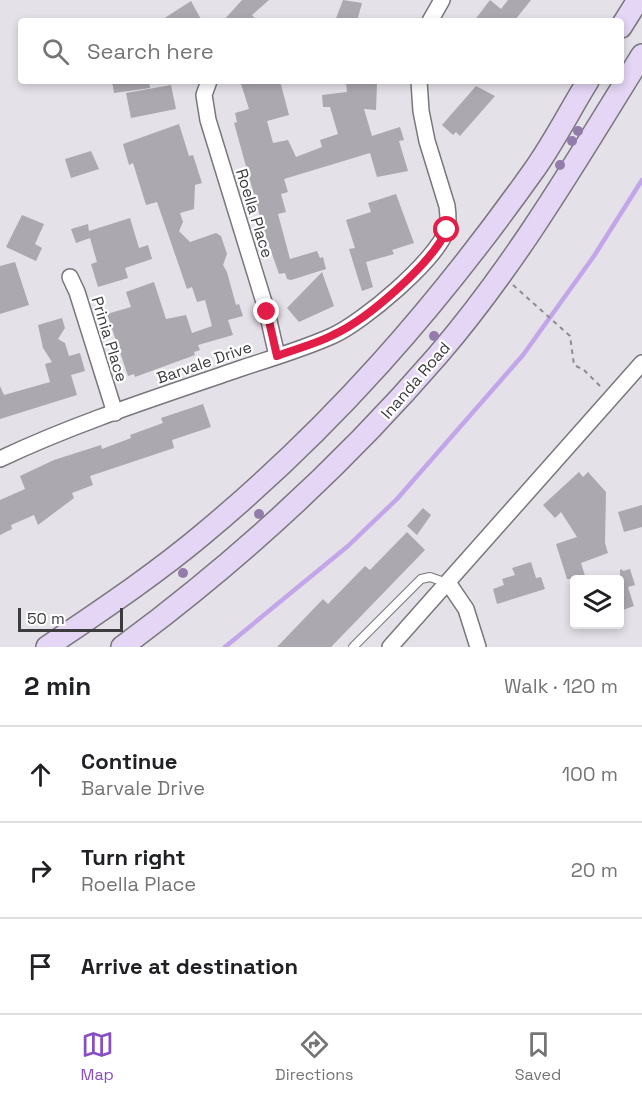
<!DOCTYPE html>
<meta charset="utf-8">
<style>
:root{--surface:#fff;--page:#f6f6f6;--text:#202124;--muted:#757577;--line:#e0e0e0;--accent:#884ec5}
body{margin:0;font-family:"Space Grotesk",sans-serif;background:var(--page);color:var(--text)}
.controls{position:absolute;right:18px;bottom:18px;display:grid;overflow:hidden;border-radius:6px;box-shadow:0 3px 9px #0003}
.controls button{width:54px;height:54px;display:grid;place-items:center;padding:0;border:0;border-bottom:2px solid var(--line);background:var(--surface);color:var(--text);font:30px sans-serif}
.scale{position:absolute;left:18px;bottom:15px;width:105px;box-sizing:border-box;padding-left:6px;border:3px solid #3c3b3e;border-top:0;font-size:16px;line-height:21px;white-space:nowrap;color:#3c3b3e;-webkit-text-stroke:4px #fff;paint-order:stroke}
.stop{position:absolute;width:18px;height:18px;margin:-14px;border:4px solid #e11d48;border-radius:50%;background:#fff}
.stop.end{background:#e11d48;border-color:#fff;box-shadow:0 2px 6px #0008}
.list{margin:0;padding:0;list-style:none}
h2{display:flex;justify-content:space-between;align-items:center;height:78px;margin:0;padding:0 24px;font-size:26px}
h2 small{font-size:20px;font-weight:400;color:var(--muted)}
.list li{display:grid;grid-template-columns:39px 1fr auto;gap:18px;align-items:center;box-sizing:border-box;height:96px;padding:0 24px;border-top:2px solid var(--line)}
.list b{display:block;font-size:22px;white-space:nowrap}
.list p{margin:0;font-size:20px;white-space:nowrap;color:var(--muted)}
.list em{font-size:20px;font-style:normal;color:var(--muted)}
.icon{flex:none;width:33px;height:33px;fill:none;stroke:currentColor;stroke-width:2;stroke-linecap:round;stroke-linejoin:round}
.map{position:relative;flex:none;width:642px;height:647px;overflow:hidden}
.search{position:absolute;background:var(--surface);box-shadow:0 3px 9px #0003;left:18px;right:18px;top:18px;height:66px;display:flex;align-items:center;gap:15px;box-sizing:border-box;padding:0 21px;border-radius:6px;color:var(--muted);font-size:22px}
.sheet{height:366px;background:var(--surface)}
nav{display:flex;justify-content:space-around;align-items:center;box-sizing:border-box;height:84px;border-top:2px solid var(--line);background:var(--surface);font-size:16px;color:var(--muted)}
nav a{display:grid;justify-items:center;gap:3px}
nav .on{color:var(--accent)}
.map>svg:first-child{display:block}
</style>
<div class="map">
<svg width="642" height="647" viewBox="0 0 642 647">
<rect width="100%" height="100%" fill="#e4e1e8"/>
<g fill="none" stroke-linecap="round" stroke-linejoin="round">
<!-- stream -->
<polyline stroke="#c3a5ea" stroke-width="4.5" points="225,647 348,546 397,499 523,355 594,256 642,180"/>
</g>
<!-- building -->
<g fill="#aba8af">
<polygon points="242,0 269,0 252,15 257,21 223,21"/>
<polygon points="343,0 362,3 357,21 335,21"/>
<polygon points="490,0 501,9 508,0 531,0 515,20 517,21 474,21"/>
<polygon points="191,1 202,21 160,21"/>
<polygon points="112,81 149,81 150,88 114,93"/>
<polygon points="252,81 280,81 289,115 267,121 273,143 288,140 296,157 322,147 320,140 338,134 330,107 323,107 322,95 347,92 346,83 377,83 376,110 364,109 372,136 400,127 404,140 399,141 408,171 377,177 370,153 284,179 288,192 281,194 286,212 278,214 290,259 317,251 320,258 323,257 326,269 291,280 287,279 285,273 279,274 264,231 234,123 237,122 235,113 249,109 241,84"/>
<polygon points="171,85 176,109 131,118 126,93"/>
<polygon points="476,86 495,96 460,136 456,132 453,135 442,125"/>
<polygon points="179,124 189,156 193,155 202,183 195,185 194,209 180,213 183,222 179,231 190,242 216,233 221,236 227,254 223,265 227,272 236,305 239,304 243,316 228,320 233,335 198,345 200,350 194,352 195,355 135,377 134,374 128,376 107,314 131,307 126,292 154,282 166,319 186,315 192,333 212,326 205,300 197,302 192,287 187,289 157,202 146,205 133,163 129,165 123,144"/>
<polygon points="91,151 99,169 71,178 65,159"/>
<polygon points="396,194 414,243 392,250 394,254 366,262 373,287 362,291 349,249 355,248 346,220 371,212 368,203"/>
<polygon points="22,215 44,224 35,244 42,248 36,261 6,247"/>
<polygon points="130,218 139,248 148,245 152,259 125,268 128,278 98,287 91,264 97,262 90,238 76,243 71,229 88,224 89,231"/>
<polygon points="15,262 29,305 0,314 0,266"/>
<polygon points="322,272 334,306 299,322 287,308"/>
<polygon points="62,318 65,328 58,339 65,343 69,356 80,353 85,371 71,375 77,395 0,419 0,386 4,395 50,382 45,364 52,362 43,348 38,325"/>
<polygon points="203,404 211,427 172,440 174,448 90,476 93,485 72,493 74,498 38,525 34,515 11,525 12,529 0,535 0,500 25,489 20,476 54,460 101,445 102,449 131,438 130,435 163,423 161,418"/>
<polygon points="579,472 583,477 588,472 606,492 605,543 608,553 581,563 586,579 567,579 556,544 577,537 561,512 555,518 543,505"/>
<polygon points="642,505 642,527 624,532 618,512"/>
<polygon points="423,508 431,515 417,535 407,526"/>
<polygon points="407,532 425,550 331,647 277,647 323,599 328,604 365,566 370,570"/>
<polygon points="531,562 536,578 541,577 545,589 497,604 493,589 504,585 502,579 515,575 512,568"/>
<polygon points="622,569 623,571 630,569 635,585 628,587 634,606 620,611 620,570"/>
</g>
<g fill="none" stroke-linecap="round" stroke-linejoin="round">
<defs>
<polyline id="lane" points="353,647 421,579 430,577 447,583"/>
<g id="street">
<polyline points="430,21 442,0"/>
<polyline points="209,81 204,95 208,120 267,312 277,356"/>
<polyline points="70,277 77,292 115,413"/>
<path d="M 0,459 C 78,422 161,396 242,368 C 272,358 303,349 332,336 C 362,323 437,260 447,229 C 449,221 448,214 447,206 L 427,141 L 421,111 L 419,81"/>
<polyline points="449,584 466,609 478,647"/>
<polyline points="390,647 642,363"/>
</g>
<g id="secondary">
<polyline points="621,27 638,0"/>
<path d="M 47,647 C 100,611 153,576 202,535 C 332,427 436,308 534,170 C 554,142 570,110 588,81"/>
<path d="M 122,647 C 238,561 344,464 438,355 C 517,263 578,158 642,55"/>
</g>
</defs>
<!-- lane casing -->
<use href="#lane" stroke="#79777d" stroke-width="10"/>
<!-- street casing -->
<use href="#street" stroke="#79777d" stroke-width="18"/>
<!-- secondary casing -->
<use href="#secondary" stroke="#79777d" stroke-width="24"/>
<!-- path -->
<polyline stroke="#8e8c91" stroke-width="2" stroke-dasharray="4.5 4.5" stroke-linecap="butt" points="513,285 570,336 574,365 584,370 601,387"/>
<!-- lane -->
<use href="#lane" stroke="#fff" stroke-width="8"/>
<!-- street -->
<use href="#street" stroke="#fff" stroke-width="15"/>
<!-- secondary -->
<use href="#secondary" stroke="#e4d6f4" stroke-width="21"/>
</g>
<!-- trees -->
<g fill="#937cab">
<circle cx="578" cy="131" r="5"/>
<circle cx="572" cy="141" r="5"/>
<circle cx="560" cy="165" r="5"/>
<circle cx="434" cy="336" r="5"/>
<circle cx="259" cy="514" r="5"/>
<circle cx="183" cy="573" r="5"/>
</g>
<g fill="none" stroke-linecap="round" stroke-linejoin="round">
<!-- route -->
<path stroke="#e11d48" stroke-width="8" d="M 267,312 L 277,356 C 295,349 316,344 333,335 C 368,319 431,264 447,230"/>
</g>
<g text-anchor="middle" stroke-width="4.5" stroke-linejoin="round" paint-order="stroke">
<!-- street labels -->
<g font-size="16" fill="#3c3b3e" stroke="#fff">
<text transform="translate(255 213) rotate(73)" y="6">Roella Place</text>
<text transform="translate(110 339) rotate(73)" y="6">Prinia Place</text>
<text transform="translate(204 362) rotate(-19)" y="6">Barvale Drive</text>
<text transform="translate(415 380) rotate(-49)" y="6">Inanda Road</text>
</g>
</g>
</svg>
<div class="controls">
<button><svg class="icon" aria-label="layers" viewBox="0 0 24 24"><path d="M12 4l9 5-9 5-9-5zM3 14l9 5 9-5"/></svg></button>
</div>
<div class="scale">50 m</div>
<div class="stop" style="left:447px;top:230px"></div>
<div class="stop end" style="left:267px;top:312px"></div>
<div class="search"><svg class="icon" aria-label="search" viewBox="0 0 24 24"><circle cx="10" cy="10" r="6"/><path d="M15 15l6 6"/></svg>Search here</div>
</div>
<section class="sheet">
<h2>2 min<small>Walk · 120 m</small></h2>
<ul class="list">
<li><svg class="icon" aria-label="ahead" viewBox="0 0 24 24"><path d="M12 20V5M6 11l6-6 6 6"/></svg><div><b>Continue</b><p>Barvale Drive</p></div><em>100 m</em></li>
<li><svg class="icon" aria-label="right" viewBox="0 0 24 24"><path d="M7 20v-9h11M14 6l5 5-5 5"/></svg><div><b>Turn right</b><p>Roella Place</p></div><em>20 m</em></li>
<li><svg class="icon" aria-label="arrive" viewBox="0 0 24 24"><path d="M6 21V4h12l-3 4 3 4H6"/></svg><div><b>Arrive at destination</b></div></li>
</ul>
</section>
<nav>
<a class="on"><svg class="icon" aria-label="map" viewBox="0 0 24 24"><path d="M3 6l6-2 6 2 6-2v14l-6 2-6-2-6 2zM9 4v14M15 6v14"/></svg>Map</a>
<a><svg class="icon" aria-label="directions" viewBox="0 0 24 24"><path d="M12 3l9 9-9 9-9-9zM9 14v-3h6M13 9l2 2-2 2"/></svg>Directions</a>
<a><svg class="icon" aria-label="saved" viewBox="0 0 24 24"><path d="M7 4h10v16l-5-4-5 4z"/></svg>Saved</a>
</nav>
